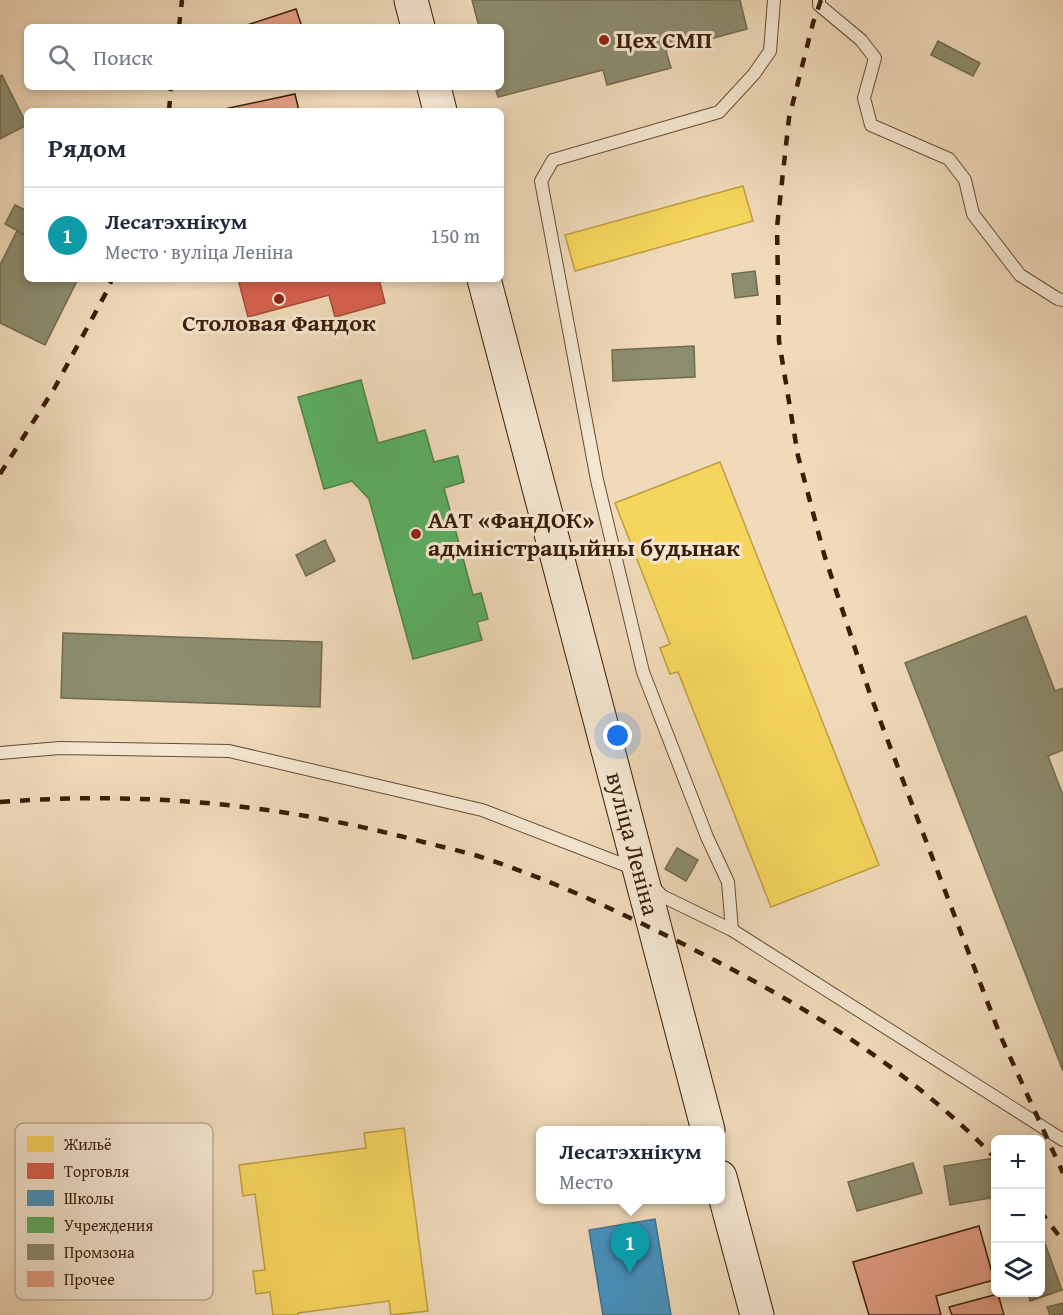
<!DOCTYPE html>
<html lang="ru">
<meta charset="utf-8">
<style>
:root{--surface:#fff;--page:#f6f6f7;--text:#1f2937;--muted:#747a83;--line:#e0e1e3;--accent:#0f766e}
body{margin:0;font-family:"Gentium Book Plus",serif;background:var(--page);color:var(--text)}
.controls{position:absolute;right:18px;bottom:18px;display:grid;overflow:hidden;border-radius:9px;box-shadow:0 3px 9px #0003}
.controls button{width:54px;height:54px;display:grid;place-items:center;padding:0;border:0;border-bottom:2px solid var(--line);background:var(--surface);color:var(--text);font:30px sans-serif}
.you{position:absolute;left:618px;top:736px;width:21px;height:21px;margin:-15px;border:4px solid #fff;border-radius:50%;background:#1a73e8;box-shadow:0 0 0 9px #1a73e833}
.badge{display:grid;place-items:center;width:39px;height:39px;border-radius:50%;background:var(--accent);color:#fff;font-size:20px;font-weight:700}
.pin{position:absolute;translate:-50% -50px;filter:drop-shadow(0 2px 3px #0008)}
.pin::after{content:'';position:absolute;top:32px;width:21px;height:18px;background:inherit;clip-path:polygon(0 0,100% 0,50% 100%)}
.popup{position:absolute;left:536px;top:1126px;width:189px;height:78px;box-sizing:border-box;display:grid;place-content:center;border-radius:9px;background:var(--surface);filter:drop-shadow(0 2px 4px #0005);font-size:20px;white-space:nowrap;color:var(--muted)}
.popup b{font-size:22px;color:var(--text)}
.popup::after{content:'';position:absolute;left:50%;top:100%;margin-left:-12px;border:12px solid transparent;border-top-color:var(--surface)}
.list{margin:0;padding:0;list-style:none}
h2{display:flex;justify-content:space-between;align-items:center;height:78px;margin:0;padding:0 24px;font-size:26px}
h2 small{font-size:20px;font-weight:400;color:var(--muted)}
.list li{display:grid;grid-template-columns:39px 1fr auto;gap:18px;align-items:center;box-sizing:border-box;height:96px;padding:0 24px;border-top:2px solid var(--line)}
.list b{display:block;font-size:22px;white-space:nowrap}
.list p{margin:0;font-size:20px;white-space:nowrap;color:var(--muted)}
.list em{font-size:20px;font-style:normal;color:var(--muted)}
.icon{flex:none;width:33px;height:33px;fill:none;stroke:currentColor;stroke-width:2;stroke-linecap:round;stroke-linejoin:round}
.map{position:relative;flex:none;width:1063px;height:1315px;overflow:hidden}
.search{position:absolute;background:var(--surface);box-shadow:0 3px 9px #0003;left:24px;top:24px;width:480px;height:66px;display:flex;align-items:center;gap:15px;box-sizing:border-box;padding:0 21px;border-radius:9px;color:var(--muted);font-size:22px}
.panel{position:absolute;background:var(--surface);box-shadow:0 3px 9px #0003;left:24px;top:108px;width:480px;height:174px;border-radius:9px}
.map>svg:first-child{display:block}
</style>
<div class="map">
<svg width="1063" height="1315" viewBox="0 0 1063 1315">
<rect width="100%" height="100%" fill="#f0daba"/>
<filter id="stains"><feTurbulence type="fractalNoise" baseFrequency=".00333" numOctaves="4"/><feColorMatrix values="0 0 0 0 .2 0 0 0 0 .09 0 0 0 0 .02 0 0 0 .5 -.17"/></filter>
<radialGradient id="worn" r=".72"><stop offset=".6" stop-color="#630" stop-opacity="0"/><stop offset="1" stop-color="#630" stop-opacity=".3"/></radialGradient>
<!-- homes -->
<g fill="#f6d55c" stroke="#bd9e42" stroke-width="1.5">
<polygon points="743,186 753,221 575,271 565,235"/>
<polygon points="720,462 879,865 771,907 678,672 670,674 660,648 670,644 615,503"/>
<polygon points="404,1128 428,1311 391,1315 389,1301 298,1313 298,1315 273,1315 270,1292 256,1294 253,1271 265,1270 255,1194 243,1196 239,1165 366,1148 364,1133"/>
</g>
<!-- shops -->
<polygon fill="#d6604d" stroke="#a74c38" stroke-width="1.5" points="238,279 379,279 385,303 335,317 329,295 248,317"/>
<!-- schools -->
<polygon fill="#4393c3" stroke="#40708a" stroke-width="1.5" points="655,1219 671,1315 603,1315 589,1230"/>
<!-- public -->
<polygon fill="#5aae61" stroke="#508246" stroke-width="1.5" points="361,380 378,443 425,430 434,462 458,456 464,482 444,488 473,595 481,593 488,619 477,622 482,640 413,659 369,499 352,481 324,489 298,397"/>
<!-- industry -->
<g fill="#8c8c6e" stroke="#736b4f" stroke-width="1.5">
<polygon points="472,0 740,0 747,29 666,51 671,68 607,85 603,70 498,97 495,87 501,87 501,27 479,27"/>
<polygon points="938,41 980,63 973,76 931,55"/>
<polygon points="2,75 27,125 0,139 0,76"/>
<polygon points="15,205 27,211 27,236 5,224"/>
<polygon points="17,231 27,236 27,279 78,279 45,345 0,323 0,265"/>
<polygon points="755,271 758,295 735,298 732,274"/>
<polygon points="694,346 695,377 613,381 612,350"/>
<polygon points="325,540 335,561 306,576 296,555"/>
<polygon points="1026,616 1055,691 1063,688 1063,750 1048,756 1063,795 1063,1071 905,663"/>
<polygon points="63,633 322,642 320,707 61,698"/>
<polygon points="677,848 698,860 686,881 665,869"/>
<polygon points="994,1158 996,1197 950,1205 944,1166"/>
<polygon points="913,1163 922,1193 857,1211 848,1182"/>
<polygon points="1040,1230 1062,1290 1030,1301 1028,1292 1040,1292"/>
<polygon points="1063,1303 1063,1315 1050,1315 1047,1307"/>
</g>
<!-- building -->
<g fill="#e59f85" stroke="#391d06" stroke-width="1.5">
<polygon points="296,9 302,27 241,27"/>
<polygon points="295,94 299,111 224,111 224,109"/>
<polygon points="979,1226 994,1280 936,1296 941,1315 869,1315 853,1262"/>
<polygon points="998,1294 1004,1315 952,1315 949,1307"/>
</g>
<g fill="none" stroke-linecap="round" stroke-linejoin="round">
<defs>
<g id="lane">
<polyline points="819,0 819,5 861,40 875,58 864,98 871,125 949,159 965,180 973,214 1020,275 1058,299 1063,300"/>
<polyline points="0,753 60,748 229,751 482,810 635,869"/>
<polyline points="652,885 662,896 732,930 1063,1140"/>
<polyline points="732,930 728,882 707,837 643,672 597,480 541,181 553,160 719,112 754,74 770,51 774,0"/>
</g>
<g id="secondary">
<polyline points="411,0 418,27"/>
<polyline points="434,87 440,111"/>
<path id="s1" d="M 484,279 L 708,1130"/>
<polyline points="720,1177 757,1315"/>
</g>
</defs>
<!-- lane casing -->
<use href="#lane" stroke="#674c33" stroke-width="14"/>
<!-- secondary casing -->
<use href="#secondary" stroke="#391d06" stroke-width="35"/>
<!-- lane -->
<use href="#lane" stroke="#f5e7d2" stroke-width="12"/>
<!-- secondary -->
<use href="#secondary" stroke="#f5e7d2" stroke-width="33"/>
<!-- rail -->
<g stroke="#391d06" stroke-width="4.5" stroke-dasharray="10 10" stroke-linecap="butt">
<polyline points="821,0 813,23 789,118 777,227 779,341 798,456 824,554 870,694 1000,1035 1063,1173"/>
<polyline points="179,27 182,0"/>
<polyline points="169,111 171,87"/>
<polyline points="0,474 54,389 107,291 112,279"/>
<path d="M 0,802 C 145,791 282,804 423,842 C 442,847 462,851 481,857 C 564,884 643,923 720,963 C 820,1015 918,1077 996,1159"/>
<polyline points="1040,1211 1063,1241"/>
</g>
</g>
<!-- markers -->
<g fill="#8f2418" stroke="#f5e7d2" stroke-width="2">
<circle cx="604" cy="40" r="6"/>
<circle cx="279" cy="299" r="6"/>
<circle cx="416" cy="534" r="6"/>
</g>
<g text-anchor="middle" stroke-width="6" stroke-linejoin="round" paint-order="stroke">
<!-- poi labels -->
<g font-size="24" font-weight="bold" fill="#391d06" stroke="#f5e7d2" text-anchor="start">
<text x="616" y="48">Цех СМП</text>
<text x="279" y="331" text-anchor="middle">Столовая Фандок</text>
<text x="428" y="528">ААТ «ФанДОК»<tspan x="428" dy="28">адміністрацыйны будынак</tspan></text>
</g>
<!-- street labels -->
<g font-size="24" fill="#391d06" stroke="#f5e7d2">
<text dy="8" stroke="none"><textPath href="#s1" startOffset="584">вуліца Леніна</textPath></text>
</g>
</g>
<!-- legend -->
<rect x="15" y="1123" width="198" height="177" rx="9" fill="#f5e7d2" stroke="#bdaa95" stroke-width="1.5"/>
<rect x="27" y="1136" width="27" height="16" fill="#f6d55c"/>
<rect x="27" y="1163" width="27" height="16" fill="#d6604d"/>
<rect x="27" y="1190" width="27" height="16" fill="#4393c3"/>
<rect x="27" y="1217" width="27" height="16" fill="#5aae61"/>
<rect x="27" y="1244" width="27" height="16" fill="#8c8c6e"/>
<rect x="27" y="1271" width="27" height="16" fill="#e59f85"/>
<g font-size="16" fill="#391d06">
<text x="64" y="1150">Жильё</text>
<text x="64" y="1177">Торговля</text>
<text x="64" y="1204">Школы</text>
<text x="64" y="1231">Учреждения</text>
<text x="64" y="1258">Промзона</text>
<text x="64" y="1285">Прочее</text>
</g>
<rect width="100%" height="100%" filter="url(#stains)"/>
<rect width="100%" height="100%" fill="url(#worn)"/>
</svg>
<div class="controls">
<button>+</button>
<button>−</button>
<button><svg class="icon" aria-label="layers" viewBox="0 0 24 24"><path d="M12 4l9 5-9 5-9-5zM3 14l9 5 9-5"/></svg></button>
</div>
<div class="you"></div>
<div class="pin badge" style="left:630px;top:1273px;background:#0f9aa8">1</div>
<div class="popup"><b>Лесатэхнікум</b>Место</div>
<div class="search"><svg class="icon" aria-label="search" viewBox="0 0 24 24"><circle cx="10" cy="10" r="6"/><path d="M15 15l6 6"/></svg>Поиск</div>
<section class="panel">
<h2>Рядом<small></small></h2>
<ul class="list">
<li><span class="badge" style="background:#0f9aa8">1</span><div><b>Лесатэхнікум</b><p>Место · вуліца Леніна</p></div><em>150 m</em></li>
</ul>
</section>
</div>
